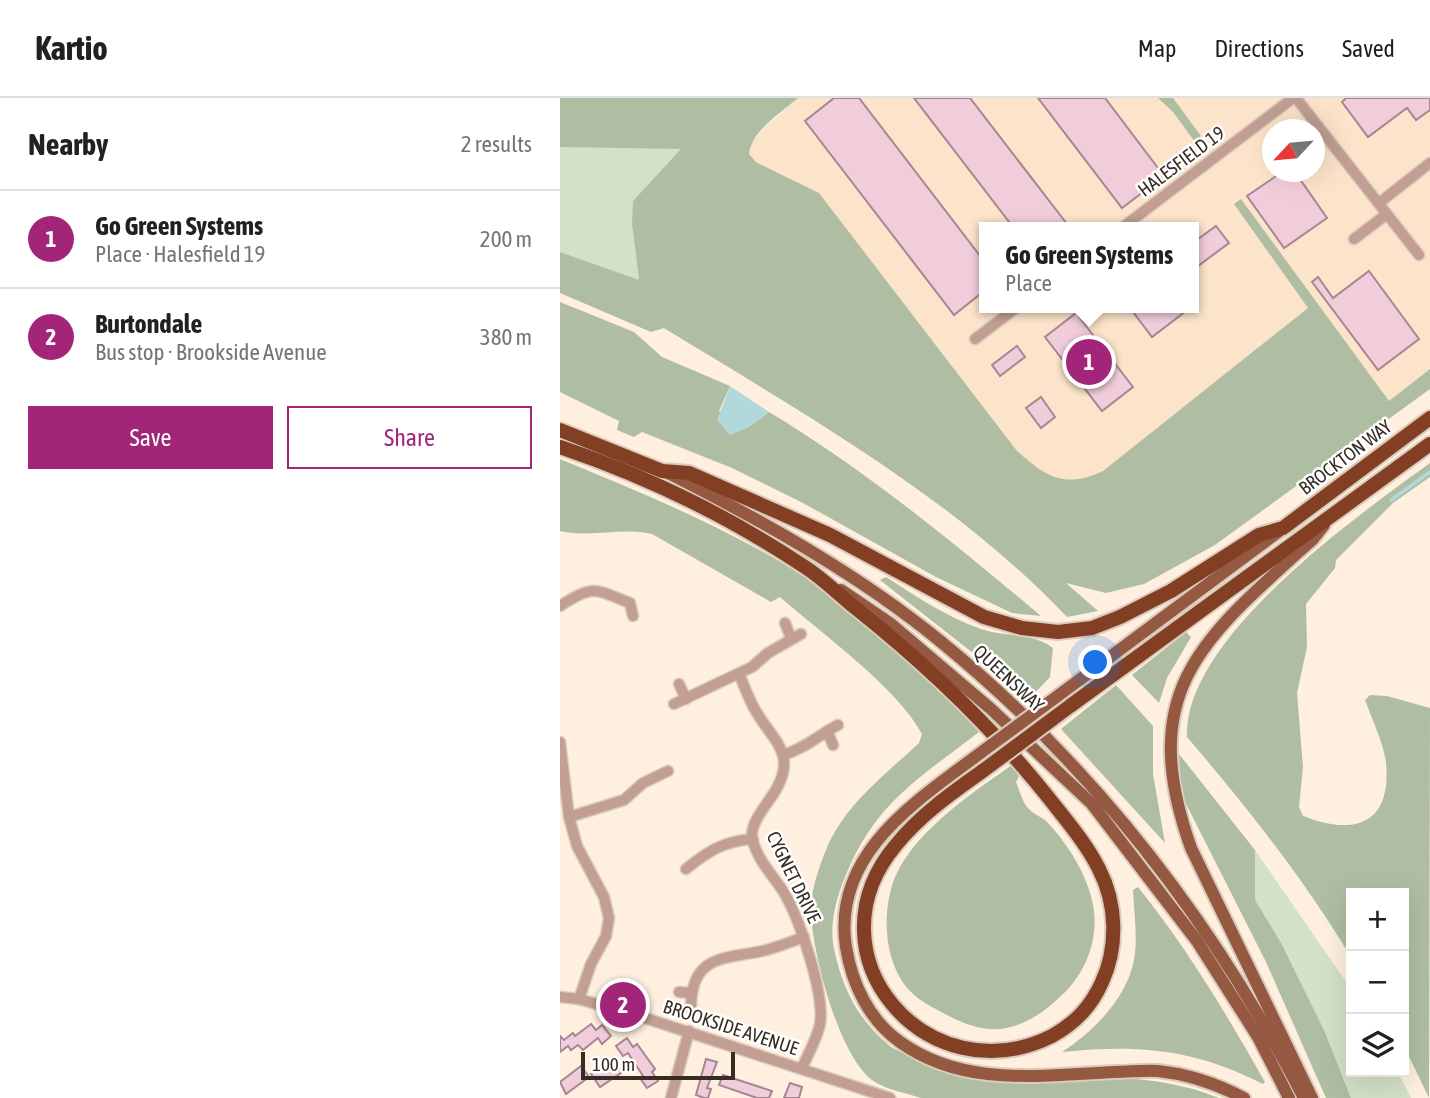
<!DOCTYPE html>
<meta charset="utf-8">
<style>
:root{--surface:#fff;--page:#f6f6f6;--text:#202124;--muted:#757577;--line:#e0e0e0;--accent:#a22579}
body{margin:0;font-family:"Asap Condensed",sans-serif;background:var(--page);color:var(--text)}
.controls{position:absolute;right:21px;bottom:21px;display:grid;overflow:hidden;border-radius:0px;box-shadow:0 7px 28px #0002}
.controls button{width:63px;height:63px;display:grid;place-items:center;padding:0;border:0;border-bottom:2px solid var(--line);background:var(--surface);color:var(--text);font:35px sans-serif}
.compass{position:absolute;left:702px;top:21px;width:63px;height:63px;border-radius:50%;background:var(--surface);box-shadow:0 7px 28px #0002;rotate:244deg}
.scale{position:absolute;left:21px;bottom:18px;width:154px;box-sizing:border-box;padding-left:7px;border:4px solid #352c22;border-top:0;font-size:19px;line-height:24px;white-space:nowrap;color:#352c22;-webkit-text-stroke:5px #fff;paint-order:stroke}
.you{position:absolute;left:536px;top:565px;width:24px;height:24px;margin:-18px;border:5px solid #fff;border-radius:50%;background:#1a73e8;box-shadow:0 0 0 10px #1a73e833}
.badge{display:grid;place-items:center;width:46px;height:46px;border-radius:50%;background:var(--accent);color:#fff;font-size:23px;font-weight:700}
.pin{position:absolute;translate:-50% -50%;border:4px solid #fff;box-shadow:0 2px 7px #0006}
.popup{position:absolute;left:419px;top:124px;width:220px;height:91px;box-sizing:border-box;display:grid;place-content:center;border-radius:0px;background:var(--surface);filter:drop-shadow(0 2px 5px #0005);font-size:23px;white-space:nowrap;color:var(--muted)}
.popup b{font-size:26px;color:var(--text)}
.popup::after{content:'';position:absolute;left:50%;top:100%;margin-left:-14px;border:14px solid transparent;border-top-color:var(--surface)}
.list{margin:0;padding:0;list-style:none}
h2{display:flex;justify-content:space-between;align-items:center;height:91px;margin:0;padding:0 28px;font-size:30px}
h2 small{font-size:23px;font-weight:400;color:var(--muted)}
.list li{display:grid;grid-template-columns:46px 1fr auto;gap:21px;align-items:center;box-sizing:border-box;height:98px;padding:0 28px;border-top:2px solid var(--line)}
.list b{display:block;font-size:26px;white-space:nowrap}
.list p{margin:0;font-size:23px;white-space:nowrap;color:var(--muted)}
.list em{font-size:23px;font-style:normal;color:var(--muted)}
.actions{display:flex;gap:14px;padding:21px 28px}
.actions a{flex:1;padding:16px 0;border:2px solid var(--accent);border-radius:0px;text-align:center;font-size:24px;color:var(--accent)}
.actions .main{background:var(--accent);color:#fff}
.icon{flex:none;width:38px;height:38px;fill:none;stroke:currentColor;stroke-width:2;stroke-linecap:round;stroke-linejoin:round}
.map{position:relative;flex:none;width:870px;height:1000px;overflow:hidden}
header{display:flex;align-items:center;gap:42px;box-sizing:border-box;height:98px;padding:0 35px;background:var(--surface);border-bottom:2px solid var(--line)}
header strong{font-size:33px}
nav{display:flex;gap:38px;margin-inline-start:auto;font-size:24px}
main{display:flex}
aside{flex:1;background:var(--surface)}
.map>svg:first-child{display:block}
</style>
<header>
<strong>Kartio</strong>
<nav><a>Map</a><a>Directions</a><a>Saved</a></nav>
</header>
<main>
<aside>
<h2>Nearby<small>2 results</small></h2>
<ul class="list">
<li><span class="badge">1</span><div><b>Go Green Systems</b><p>Place · Halesfield 19</p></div><em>200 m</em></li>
<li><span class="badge">2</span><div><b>Burtondale</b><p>Bus stop · Brookside Avenue</p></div><em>380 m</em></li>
</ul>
<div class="actions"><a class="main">Save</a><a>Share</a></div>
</aside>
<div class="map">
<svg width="870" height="1000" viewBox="0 0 870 1000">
<rect width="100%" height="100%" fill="#feefdf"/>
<!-- built -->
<path fill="#fbe4c9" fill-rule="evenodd" d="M 238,0 L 598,0 L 613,14 L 635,44 L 641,38 L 613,0 L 870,0 L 870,271 L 829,303 L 681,102 L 748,210 L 543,373 L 524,382 L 500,381 L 480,374 L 457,353 L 259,95 L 196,63 L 189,56 L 190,47 L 201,33 ZM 712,32 L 754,32 L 754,74 L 712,74 ZM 424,129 L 634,129 L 634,210 L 424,210 Z"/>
<!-- green -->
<g fill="#d3e1c8">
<polygon points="0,49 122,50 72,126 79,183 0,154"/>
<polygon points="695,752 791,891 791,974 838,974 851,1000 791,1000 764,932 695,802"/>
</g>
<!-- forest -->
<g fill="#afbea2">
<path d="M 0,0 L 238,0 C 222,14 191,33 189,56 L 196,64 L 259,95 L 457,353 C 486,379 505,391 543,373 L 748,210 L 674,106 L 681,101 L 829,303 L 870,271 L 870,291 L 655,447 L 584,486 L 546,495 L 506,485 L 538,513 L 507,519 C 393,399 244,316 104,230 L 91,234 L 0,195 L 0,154 L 79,182 L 72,126 L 73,103 L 121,51 L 0,49 Z"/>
<polygon points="598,0 613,0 641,38 635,44 613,14"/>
<path d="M 0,204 L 74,234 L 102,259 L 170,288 L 159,313 L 187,330 L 209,314 C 307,373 394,445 481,518 L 452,515 L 376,479 L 243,405 L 172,370 L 82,334 L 74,339 L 57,332 L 59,323 L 0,294 Z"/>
<path d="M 0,361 C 66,388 131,415 194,449 C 279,494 355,564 419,634 C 358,681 315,705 285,779 C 276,801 269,827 274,851 C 283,892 298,922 331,949 C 424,1000 554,957 659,1000 L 361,1000 C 346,995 328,992 315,984 C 279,962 250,849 251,808 C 252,790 259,769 266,752 C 284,707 325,677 359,645 L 362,636 C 335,587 263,537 220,499 L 211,504 L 92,436 C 61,429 32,440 0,433 Z"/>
<path d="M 870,365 L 870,379 L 833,405 L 776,462 L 775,470 L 746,506 L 747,549 L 737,595 L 743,669 L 739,709 L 743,718 C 794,738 832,727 826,664 C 823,644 812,621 805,602 L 810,597 L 827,598 L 870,610 L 869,1000 L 844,948 L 844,795 L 791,795 L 791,859 C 743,780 687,709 627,639 C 623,541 797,418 870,365 Z"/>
<path d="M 326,479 C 356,498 386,519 421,531 C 444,539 475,535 493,550 L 490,579 L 470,600 L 320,482 Z"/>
<polygon points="626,534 631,539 607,580 599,605 572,577"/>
<polygon points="556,587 593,628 593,676 605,745 501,631"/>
<polygon points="619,656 695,752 695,802 721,845 764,932 791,1000 766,1000 706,864 620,694"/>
<path d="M 455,665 L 462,672 L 456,684 C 460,693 462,705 470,712 C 475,717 482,719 487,724 C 508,746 528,778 533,807 C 539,837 528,869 508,891 C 491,909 467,928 441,931 C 421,933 402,925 385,916 C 374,910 359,903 350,893 C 323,865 321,811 336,777 C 357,731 415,693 455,665 Z"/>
<path d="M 578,789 C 627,850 667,917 705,984 L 703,986 C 635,951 578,946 502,954 C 533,934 567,900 574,862 C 578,840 574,814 573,792 Z"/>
</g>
<!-- water -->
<polygon fill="#b1d9db" points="170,288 209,314 187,330 170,337 157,322"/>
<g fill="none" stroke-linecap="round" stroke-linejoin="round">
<!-- stream -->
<polyline stroke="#b1d9db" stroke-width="3.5" points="831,402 870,374"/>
</g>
<!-- building -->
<g fill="#f1cddc" stroke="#a68693" stroke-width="2">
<polygon points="274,0 299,0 424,163 424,193 394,217 245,23"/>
<polygon points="354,0 410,0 507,126 503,129 453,129"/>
<polygon points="478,0 545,0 604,78 562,110"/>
<polygon points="786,0 870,0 870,12 856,22 847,10 808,39 782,4"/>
<polygon points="722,74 735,74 767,120 724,150 687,98"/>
<polygon points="656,128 669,145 634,171 634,144"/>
<polygon points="809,173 859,241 818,272 752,184 758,179 773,200"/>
<polygon points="570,210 630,210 592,239"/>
<polygon points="516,215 573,289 542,313 485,239"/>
<polygon points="457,248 465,259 440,278 432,267"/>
<polygon points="481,299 495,319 481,330 466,310"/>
<polygon points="31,926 36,932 42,927 51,938 42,946 38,940 23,952 18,947 11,952 8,948 0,954 0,938 4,942 13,935 15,938"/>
<polygon points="67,940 73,949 77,946 95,971 92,974 98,983 87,990 80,980 83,978 68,955 63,958 56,948"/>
<polygon points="55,959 64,973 40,989 31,976"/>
<polygon points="146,961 157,964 147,990 151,991 148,1000 144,1000 136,997"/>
<polygon points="21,968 29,979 6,996 0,984"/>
<polygon points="163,977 212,993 209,1000 197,1000 159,987"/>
<polygon points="230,985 242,989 239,1000 224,1000"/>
</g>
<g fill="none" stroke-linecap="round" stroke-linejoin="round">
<defs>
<g id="minor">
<polyline points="736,0 859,157"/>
<polyline points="819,105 870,65"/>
<polyline points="563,129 733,0"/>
<polyline points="794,141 827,116"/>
<polyline points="415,241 456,210"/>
<path d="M 0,508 C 34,486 34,491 70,505 L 73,518"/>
<polyline points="225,525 231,540"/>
<path d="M 179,576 C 184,587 188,599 194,610 C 212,643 239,655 214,695 C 207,706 192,723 192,737 C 193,756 213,778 223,793 C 239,819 265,896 260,926 C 257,941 248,956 242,970"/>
<polyline points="119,586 126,601"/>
<polyline points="114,606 192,569 208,555 241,536"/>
<polyline points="267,633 273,647"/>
<polyline points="0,644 9,719 17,748 44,799 49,820 46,838 31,866 19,901"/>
<path d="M 223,657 C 244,651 259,637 278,627"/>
<polyline points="9,719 64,702 83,685 108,673"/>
<path d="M 126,771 C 148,753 164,743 193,741"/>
<polyline points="119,894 131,895"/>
<polyline points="0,899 19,901 88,921 330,1000"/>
<path d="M 131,910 C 131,857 164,861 202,853 C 216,850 230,844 244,839"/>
<polyline points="111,1000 129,933"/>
</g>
<g id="major">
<path d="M 106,374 C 201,422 298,476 380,543 C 533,668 654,825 744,1000"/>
<polyline points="281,492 331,526 431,611 532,706 637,843 698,939 729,1000"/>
<polyline points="499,597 718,434"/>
<path d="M 415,659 C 352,706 272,758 286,849 C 292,886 309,922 340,944 C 404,990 481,977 555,974 C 569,974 584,972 598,973 C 628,976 657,986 684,1000"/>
<path d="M 752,1000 L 631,750 C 575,592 642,541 753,441 L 764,427"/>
</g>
<g id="highway">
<polyline points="0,332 102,373 129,375 270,437 424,519 462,530 498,534 532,530 560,519 611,493 699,437 723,430 870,320"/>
<path d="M 0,349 C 86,378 170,419 245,469 C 265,482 280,498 298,512 C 368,568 432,629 488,699 C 506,722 526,745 539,771 C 557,806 558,849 542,884 C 531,909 515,925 492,938 C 367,1000 244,856 336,747 C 360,717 393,694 424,672"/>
<polyline points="510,608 870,346"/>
</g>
</defs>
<!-- minor casing -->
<use href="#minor" stroke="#daccbd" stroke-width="13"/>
<!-- major casing -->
<use href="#major" stroke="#daccbd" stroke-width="16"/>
<!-- highway casing -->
<use href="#highway" stroke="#daccbd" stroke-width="18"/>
<!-- minor -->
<use href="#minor" stroke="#c29f92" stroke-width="10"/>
<!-- major -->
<use href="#major" stroke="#955942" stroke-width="12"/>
<!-- highway -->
<use href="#highway" stroke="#833f23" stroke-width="14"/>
<defs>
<polyline id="major-bridge" points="415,659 499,597"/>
<polyline id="highway-bridge" points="424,672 510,608"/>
</defs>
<!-- major-bridge casing -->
<use href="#major-bridge" stroke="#daccbd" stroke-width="16" stroke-linecap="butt"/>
<!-- highway-bridge casing -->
<use href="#highway-bridge" stroke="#daccbd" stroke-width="18" stroke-linecap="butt"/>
<!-- major-bridge -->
<use href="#major-bridge" stroke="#955942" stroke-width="12"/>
<!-- highway-bridge -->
<use href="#highway-bridge" stroke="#833f23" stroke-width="14"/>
</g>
<g text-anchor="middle" stroke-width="5" stroke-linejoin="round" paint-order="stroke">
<!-- street labels -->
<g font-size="19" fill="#352c22" stroke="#fff">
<text transform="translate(621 63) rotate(-37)" y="7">HALESFIELD 19</text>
<text transform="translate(785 359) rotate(-37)" y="7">BROCKTON WAY</text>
<text transform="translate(449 580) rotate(43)" y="7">QUEENSWAY</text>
<text transform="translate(234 779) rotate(64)" y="7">CYGNET DRIVE</text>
<text transform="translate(171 929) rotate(18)" y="7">BROOKSIDE AVENUE</text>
</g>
</g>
</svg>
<div class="controls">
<button>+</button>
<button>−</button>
<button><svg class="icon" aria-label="layers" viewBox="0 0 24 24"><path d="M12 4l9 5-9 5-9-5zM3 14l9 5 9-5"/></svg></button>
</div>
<svg class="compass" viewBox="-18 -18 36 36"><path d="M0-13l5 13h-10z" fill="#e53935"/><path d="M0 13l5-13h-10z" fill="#757577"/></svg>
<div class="scale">100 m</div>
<div class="you"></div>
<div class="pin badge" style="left:529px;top:264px">1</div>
<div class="popup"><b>Go Green Systems</b>Place</div>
<div class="pin badge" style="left:63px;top:907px">2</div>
</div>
</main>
